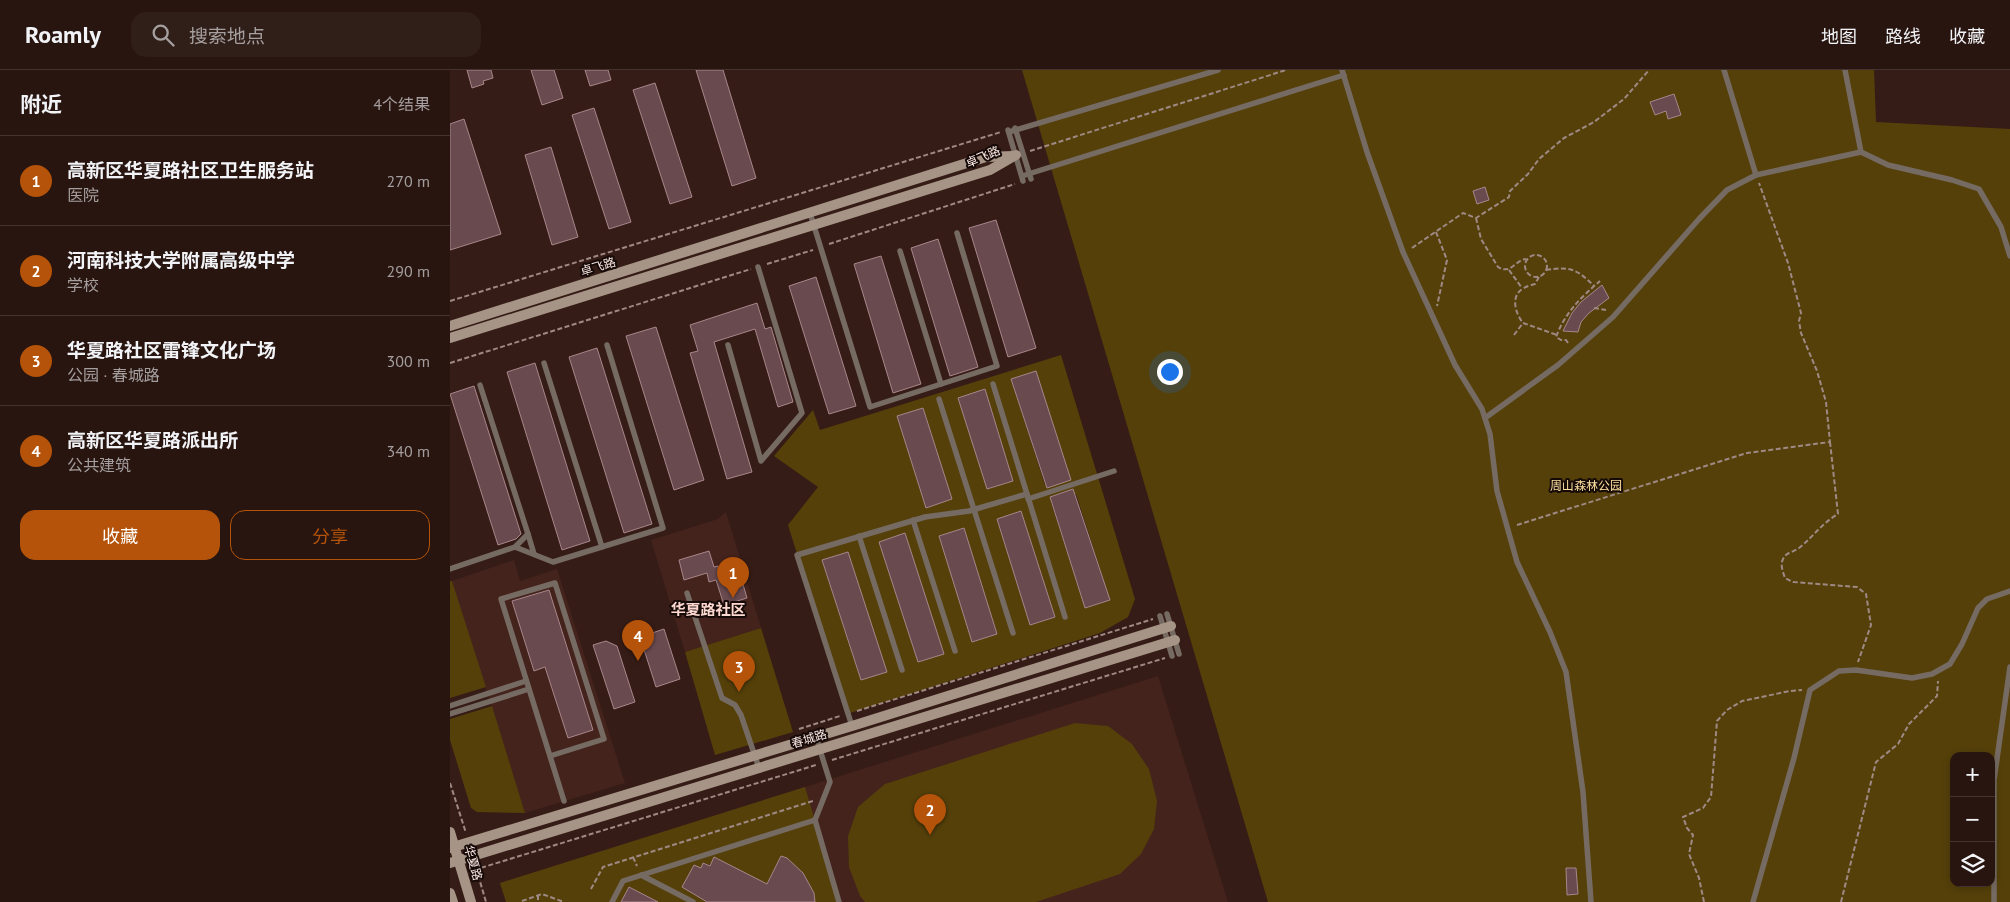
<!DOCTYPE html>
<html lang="zh">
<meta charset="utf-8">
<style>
:root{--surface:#281510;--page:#301e19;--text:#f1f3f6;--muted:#a59f9f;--line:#443430;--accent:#b45309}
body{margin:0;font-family:"PT Sans","Noto Sans SC",sans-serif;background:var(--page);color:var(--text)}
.controls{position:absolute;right:15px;bottom:15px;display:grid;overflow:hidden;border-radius:10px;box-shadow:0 2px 8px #0003}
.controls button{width:45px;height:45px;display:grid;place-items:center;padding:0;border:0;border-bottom:1px solid var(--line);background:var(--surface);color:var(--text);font:25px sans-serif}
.you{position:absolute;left:719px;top:301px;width:18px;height:18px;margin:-12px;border:4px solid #fff;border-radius:50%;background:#1a73e8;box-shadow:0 0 0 8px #1a73e833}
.badge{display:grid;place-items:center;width:32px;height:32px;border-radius:50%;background:var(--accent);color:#fff;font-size:16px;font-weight:700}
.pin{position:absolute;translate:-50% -41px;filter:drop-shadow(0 1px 2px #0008)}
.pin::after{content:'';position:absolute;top:26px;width:18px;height:15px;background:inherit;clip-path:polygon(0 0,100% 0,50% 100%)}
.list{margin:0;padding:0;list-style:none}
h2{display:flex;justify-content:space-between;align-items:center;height:65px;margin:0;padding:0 20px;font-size:21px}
h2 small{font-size:16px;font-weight:400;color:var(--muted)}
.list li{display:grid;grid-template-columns:32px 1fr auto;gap:15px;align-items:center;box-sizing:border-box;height:90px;padding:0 20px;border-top:1px solid var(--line)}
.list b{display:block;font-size:19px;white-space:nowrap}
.list p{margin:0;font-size:16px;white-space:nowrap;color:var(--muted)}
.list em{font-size:16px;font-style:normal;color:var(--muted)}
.actions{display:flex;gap:10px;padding:15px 20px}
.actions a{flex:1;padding:11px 0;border:1px solid var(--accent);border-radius:15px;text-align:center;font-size:18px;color:var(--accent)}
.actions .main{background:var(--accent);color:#fff}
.icon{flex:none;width:28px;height:28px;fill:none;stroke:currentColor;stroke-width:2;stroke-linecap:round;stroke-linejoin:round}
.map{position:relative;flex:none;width:1560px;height:832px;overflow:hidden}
header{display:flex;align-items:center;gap:30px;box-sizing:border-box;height:70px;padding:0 25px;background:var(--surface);border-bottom:1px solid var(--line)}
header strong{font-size:24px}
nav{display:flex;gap:28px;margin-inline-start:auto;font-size:18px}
.search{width:350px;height:45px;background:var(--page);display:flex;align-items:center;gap:12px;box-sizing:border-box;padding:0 18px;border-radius:15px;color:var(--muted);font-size:19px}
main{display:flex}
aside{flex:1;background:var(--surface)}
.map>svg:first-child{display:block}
</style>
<header>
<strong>Roamly</strong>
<div class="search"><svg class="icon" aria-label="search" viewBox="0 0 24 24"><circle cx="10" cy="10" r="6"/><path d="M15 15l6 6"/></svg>搜索地点</div>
<nav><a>地图</a><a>路线</a><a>收藏</a></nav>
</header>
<main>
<aside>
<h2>附近<small>4个结果</small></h2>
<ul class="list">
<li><span class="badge">1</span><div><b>高新区华夏路社区卫生服务站</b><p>医院</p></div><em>270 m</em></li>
<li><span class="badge">2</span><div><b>河南科技大学附属高级中学</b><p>学校</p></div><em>290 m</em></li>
<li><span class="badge">3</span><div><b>华夏路社区雷锋文化广场</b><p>公园 · 春城路</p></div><em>300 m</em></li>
<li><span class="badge">4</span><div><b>高新区华夏路派出所</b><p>公共建筑</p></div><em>340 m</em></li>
</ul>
<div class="actions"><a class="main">收藏</a><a>分享</a></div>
</aside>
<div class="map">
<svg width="1560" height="832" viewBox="0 0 1560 832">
<rect width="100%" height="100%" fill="#361c16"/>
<!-- built -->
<g fill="#44231c">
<polygon points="276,442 311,558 235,582 201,470 268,449"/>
<polygon points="64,490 70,511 107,499 175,713 75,743 2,511"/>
<polygon points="708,606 778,832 56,832 50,813"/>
</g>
<!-- green -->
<g fill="#55400a" fill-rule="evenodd">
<path d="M 572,0 L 1424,0 L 1426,52 L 1560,59 L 1560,832 L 818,832 ZM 1504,686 L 1541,686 L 1541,813 L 1504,813 Z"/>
<path d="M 611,285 L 685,529 L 678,547 L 650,563 L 397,644 L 338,455 L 368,417 L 324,386 L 363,340 L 370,360 ZM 561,309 L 619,408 L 595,415 ZM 535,320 L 563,411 L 537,419 L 509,328 ZM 473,338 L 502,429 L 476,438 L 447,346 ZM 626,424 L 660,530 L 635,538 L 601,432 ZM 571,441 L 605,547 L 580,555 L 547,449 ZM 514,458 L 547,564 L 523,572 L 489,466 ZM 455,464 L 493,584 L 468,592 L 429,472 ZM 398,482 L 436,602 L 411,610 L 372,491 Z"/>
<polygon points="0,511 2,511 36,617 0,628"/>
<polygon points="311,558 343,662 265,685 235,582"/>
<polygon points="42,636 75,743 27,742 21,738 0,670 0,649"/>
<polygon points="625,653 658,656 682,674 699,699 707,731 704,759 691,784 670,804 586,832 415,832 410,826 399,797 398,766 408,737 435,714"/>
<polygon points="355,717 389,832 365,832 364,823 331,786 317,814 254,793 251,798 244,795 233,817 257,832 208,832 179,817 171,832 56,832 50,813"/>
</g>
<!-- building -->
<g fill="#694a4f" stroke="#a8868b">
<polygon points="17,0 41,0 43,8 33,11 34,14 22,18"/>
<polygon points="81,0 104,0 113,28 92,35"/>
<polygon points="135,0 158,0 161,10 140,16"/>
<polygon points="246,0 273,0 306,108 282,116"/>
<polygon points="205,13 242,127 220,134 183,20"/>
<polygon points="1224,24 1231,45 1218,49 1216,41 1205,45 1200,32"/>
<polygon points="144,38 181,152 159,159 122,45"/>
<polygon points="14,49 51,164 0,180 0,54"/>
<polygon points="101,77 128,167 102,175 75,85"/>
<polygon points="1035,117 1039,130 1027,134 1023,121"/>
<polygon points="546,150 586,278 558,287 519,158"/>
<polygon points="488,169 528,297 500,306 461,178"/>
<polygon points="431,186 471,314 443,323 404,194"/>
<polygon points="366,207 406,336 379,344 339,216"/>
<polygon points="1152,215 1159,228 1139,243 1131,252 1128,262 1113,261 1122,243 1131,232"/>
<polygon points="307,233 315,259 321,257 343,332 328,337 305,259 264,272 302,402 277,409 240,283 248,281 240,255"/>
<polygon points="206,257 254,410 224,420 176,266"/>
<polygon points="147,278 202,454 174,463 119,287"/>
<polygon points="85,293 140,471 112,480 57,302"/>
<polygon points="586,301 621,410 597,418 561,309"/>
<polygon points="24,316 71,464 66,469 48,475 0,324"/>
<polygon points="535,319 563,411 537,419 508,328"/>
<polygon points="473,338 502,429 476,438 447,346"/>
<polygon points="623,419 660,530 635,538 600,427"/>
<polygon points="571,441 605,547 580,555 547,449"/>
<polygon points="514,458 547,564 522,572 489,466"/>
<polygon points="455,463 494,584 468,592 429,472"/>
<polygon points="259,481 264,497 268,496 270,502 288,497 297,528 274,535 266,510 259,512 257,503 234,510 229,490"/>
<polygon points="398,482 437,602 411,610 372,490"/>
<polygon points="99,520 143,660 118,668 95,597 84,601 62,531"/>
<polygon points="214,559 230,609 206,617 190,567"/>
<polygon points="156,571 167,576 185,632 164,639 143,575"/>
<polygon points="331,786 337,788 353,803 364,823 365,832 257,832 232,817 244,795 251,798 253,793 260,796 264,787 317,814"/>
<polygon points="1116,798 1126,798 1128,824 1117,825"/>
<polygon points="179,817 208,832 171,832"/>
</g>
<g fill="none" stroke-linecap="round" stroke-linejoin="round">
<!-- path -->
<g stroke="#9f8984" stroke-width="2" stroke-dasharray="5 2.5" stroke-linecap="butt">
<polyline points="580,81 836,0"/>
<path d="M 1026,148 L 1031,169 L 1048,197 C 1061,205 1065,190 1076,189"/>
<polyline points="986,162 997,190 987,236"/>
<polyline points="379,174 565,114"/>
<polyline points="962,178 1013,143 1026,148 1059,127 1060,121 1078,104 1089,89 1114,68 1144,52 1174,29 1199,0"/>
<circle cx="1086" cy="196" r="11"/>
<polyline points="317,194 363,180"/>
<polyline points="1059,200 1072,218"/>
<path d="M 1096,200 C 1120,196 1127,199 1144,216"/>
<path d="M 1089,207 L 1085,214 C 1082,215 1077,216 1074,218 C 1060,225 1065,243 1073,253 L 1107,265"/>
<polyline points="0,231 551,62"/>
<polyline points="1144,238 1156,240"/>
<polyline points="1064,265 1073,253"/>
<path d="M 1118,273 L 1116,270 L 1111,270 L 1106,267 C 1115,243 1130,228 1150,211"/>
<polyline points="0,293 301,199"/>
<path d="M 1380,372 L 1388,444 C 1372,453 1363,467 1349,478 C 1344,482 1336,482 1333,489 C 1330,495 1333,502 1335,508 L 1343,512 L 1407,517 L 1416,524 L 1421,555 L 1408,592"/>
<polyline points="1067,455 1297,383 1380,372 1376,332 1367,301 1351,263 1349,251 1351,243 1338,193 1309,113"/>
<polyline points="407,641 703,549"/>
<polyline points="349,659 390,646"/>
<polyline points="382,690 715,588"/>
<polyline points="0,713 16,763"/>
<polyline points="183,787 187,796"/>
<polyline points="26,798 36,832"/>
<polyline points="24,800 366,695"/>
<polyline points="141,819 153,797 363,731"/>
<polyline points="88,825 88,832"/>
<polyline points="72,831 92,824 114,832"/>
<polyline points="1254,832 1249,808 1239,784 1243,765 1237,758 1233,747 1253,738 1261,727 1267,651 1277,640 1292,631 1340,621 1352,620"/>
<polyline points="1391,832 1426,692 1448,674 1459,654 1487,626 1488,611"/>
</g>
<!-- lane -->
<g stroke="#766b63" stroke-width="5.5">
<polyline points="892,0 917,82 953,182 1005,295 1032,339 1040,364 1047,421 1067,492 1100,562 1116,602 1133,722 1141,832"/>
<polyline points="1274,0 1306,105"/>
<polyline points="1395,0 1411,82"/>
<polyline points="565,58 581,109"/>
<polyline points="558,60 573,111"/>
<polyline points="559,62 768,0"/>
<polyline points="572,106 894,5"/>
<polyline points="360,143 420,337 547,296 507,163"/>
<polyline points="450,181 491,314"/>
<polyline points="278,275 311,391 352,343 308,197"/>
<polyline points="94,293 152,477"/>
<polyline points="543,314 577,424"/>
<polyline points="30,315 78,464 65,477"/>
<polyline points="489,329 563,563"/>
<polyline points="1035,348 1108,295 1163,247 1249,149 1277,120 1306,105 1411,82 1438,95 1502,110 1529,119 1551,157 1560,186"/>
<polyline points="578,429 664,401"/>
<polyline points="463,450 505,581"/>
<polyline points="78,464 84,484"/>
<polyline points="409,466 452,600"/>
<polyline points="0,499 65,477 103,492 213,458 157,275"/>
<polyline points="237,523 272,628 285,635 291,645 309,698"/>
<polyline points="717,544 729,584"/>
<polyline points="710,546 722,586"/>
<polyline points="0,636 76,611"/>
<polyline points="0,644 79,619"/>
<polyline points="402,656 347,485 475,447 519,441 577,424 615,547"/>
<polyline points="100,686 154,669 105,513 51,529 114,731"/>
<polyline points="365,750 380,712 366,667"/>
<polyline points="191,805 243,832"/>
<polyline points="162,832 173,811 365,750 389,832"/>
<polyline points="1303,832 1344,688 1360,620 1389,601 1406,600 1462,608 1482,604 1500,594 1512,574 1528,538 1537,529 1560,521"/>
<polyline points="1544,832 1544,710 1560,597"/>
</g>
<!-- secondary -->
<g stroke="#a69486" stroke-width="10">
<polyline points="0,256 536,87 563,86"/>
<polyline points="0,268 540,100 566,85"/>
<polyline points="0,762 21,832"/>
<polyline points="0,778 402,656 721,556"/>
<polyline points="0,793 725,570"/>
<polyline points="0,823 3,832"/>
</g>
</g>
<g text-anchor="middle" stroke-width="4" stroke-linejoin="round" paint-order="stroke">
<!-- street labels -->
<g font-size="12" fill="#fbe8e4" stroke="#150a07">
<text transform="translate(533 87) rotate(-23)" y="4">卓飞路</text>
<text transform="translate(148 197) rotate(-17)" y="4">卓飞路</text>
<text transform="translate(359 669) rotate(-17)" y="4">春城路</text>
<text transform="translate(23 793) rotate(74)" y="4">华夏路</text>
</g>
<!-- park labels -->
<g font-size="12" fill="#fcde9f" stroke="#150a07">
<text x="1136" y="420">周山森林公园</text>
</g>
<!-- quarter labels -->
<g font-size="15" font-weight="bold" fill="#fdd8d0" stroke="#150a07">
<text x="258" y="545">华夏路社区</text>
</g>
</g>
</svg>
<div class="controls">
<button>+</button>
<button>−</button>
<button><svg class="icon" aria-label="layers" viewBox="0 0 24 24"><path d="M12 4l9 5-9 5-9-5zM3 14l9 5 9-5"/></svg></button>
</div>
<div class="you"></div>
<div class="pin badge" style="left:283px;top:528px">1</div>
<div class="pin badge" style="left:480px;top:765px">2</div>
<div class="pin badge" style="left:289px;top:622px">3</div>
<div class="pin badge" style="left:188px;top:591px">4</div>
</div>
</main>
